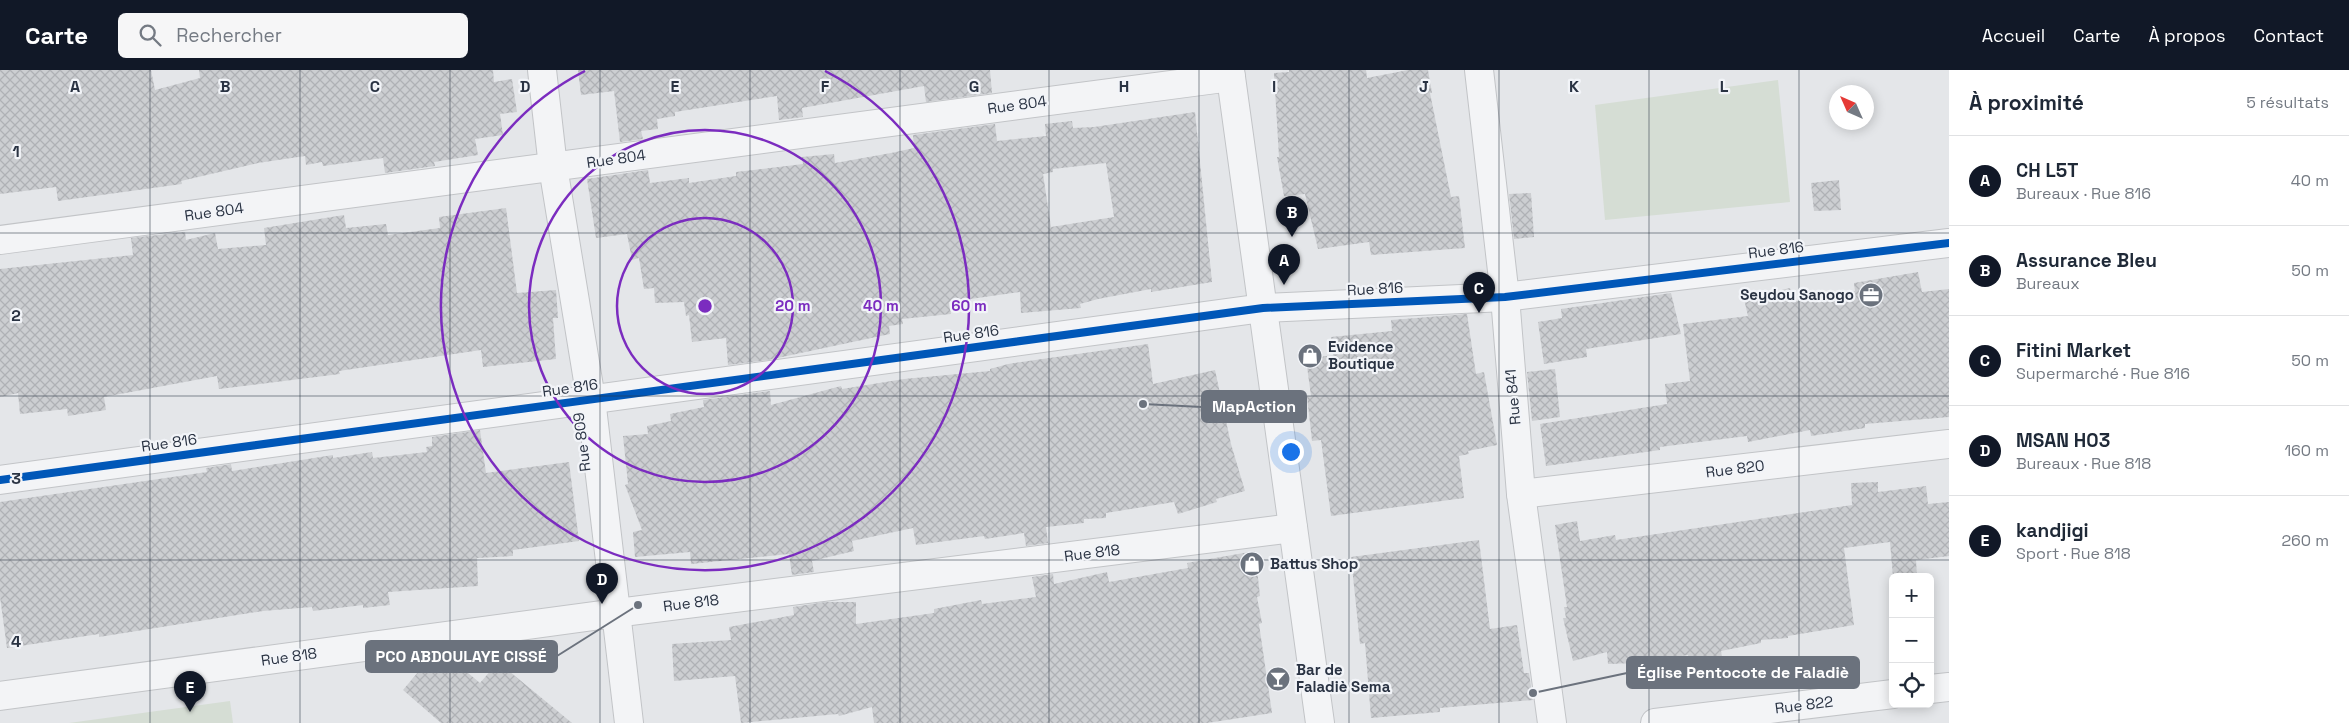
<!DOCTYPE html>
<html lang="fr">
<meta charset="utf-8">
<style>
:root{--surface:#fff;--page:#f6f6f7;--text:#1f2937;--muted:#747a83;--line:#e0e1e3;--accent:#111827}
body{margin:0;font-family:"Space Grotesk",sans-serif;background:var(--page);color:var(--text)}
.controls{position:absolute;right:15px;bottom:15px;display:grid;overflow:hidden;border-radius:8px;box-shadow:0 2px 12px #0003}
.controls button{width:45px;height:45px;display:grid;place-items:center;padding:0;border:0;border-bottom:1px solid var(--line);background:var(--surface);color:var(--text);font:25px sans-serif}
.compass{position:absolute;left:1829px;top:15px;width:45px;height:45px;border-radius:50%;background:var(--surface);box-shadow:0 2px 12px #0003;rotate:315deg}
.you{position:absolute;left:1290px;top:381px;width:18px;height:18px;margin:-12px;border:4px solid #fff;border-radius:50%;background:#1a73e8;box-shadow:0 0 0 8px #1a73e833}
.badge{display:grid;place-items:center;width:32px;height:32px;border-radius:50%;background:var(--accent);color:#fff;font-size:16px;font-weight:700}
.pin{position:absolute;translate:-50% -41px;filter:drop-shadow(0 1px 2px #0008)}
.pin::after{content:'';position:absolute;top:26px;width:18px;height:15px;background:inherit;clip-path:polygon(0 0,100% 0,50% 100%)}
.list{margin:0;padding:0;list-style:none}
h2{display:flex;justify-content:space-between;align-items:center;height:65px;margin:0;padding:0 20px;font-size:21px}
h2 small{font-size:16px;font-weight:400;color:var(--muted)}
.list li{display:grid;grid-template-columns:32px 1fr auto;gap:15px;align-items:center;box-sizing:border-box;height:90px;padding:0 20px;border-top:1px solid var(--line)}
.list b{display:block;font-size:19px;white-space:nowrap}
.list p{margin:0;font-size:16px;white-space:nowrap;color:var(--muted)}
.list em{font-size:16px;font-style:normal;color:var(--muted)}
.icon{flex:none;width:28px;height:28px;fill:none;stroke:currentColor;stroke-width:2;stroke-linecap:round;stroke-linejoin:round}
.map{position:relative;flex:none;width:1949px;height:653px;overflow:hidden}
header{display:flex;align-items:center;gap:30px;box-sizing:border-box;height:70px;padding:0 25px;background:var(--accent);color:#fff}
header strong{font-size:24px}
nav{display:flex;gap:28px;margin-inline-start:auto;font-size:18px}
.search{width:350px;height:45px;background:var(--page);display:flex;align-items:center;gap:12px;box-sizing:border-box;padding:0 18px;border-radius:8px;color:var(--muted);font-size:19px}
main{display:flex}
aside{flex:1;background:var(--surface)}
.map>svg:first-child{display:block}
</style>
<header>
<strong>Carte</strong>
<div class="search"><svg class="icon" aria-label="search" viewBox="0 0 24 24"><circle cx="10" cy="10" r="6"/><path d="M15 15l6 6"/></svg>Rechercher</div>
<nav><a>Accueil</a><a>Carte</a><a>À propos</a><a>Contact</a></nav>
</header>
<main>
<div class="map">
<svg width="1949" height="653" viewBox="0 0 1949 653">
<defs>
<pattern id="building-cross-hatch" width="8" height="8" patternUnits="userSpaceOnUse" patternTransform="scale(1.25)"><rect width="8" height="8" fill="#ccced1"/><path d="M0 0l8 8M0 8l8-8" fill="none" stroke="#afb1b5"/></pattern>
</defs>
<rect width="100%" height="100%" fill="#e4e6e9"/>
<!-- pitch -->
<g fill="#d5ddd4">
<polygon points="1778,10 1790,132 1605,150 1595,35"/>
<polygon points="230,631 233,653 69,653"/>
</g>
<!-- building -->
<g fill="url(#building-cross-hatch)" fill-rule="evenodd">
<polygon points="0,0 151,0 155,20 200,8 199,0 493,0 494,12 512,9 517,42 500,44 503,65 475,69 478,85 434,92 435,96 385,103 383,88 323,96 322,92 306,95 305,86 258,93 181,111 182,114 58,131 56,117 0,124"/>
<polygon points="578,0 990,0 992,23 926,32 924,16 802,38 803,47 779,50 777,26 675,42 675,46 657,49 658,59 641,61 643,69 620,72 614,21 581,25"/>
<polygon points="1289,0 1366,0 1367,8 1408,0 1428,0 1432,23 1430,23 1451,127 1459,126 1465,178 1371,185 1369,172 1318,179 1305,124 1284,126 1277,87 1279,87 1274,3 1289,2"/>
<path d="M 1195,42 L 1212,212 L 1151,222 L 1151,219 L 1098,229 L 1080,234 L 1081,238 L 1021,243 L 1020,222 L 949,232 L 951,244 L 902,249 L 903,254 L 889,256 L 890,264 L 768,290 L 728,295 L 726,268 L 692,272 L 689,245 L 686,246 L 684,232 L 655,233 L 654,218 L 644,219 L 639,188 L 632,190 L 627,164 L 596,168 L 587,109 L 648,100 L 650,113 L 689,108 L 689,113 L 736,106 L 736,102 L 803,94 L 802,87 L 834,84 L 835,93 L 891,83 L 914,78 L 913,65 L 928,63 L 995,54 L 997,71 L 1046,66 L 1045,54 L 1072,51 L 1073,58 L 1094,57 ZM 1106,93 L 1114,147 L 1051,157 L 1043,104 L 1053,102 L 1053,99 Z"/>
<polygon points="1839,110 1841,140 1814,141 1811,113"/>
<polygon points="1531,123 1534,167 1514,169 1509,124"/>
<polygon points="506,138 517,223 556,220 558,248 553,248 556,289 483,297 481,280 339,301 340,304 219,319 217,306 104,327 106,340 68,346 67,339 20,344 18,323 0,327 0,199 133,185 131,168 185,162 186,170 215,163 218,179 266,175 264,158 344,145 346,158 386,154 388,165 440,158 439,147"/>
<polygon points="1918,202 1922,222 1949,219 1949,347 1865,354 1865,358 1811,366 1810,360 1748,372 1747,366 1660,377 1660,380 1546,396 1540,354 1667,334 1665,314 1690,311 1683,254 1748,246 1744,229 1790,218 1793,232 1855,221 1854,213"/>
<polygon points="1671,223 1681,264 1586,279 1587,287 1544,294 1538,252 1562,248 1561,239"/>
<polygon points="1467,244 1476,304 1484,302 1497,375 1468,381 1469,384 1459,386 1464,428 1331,446 1321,370 1312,371 1307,326 1311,326 1306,289 1333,285 1331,267 1392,261 1391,250"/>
<polygon points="1148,274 1153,314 1215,300 1231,374 1245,421 1216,429 1217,432 1178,444 1174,432 1106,443 1106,448 1084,449 1084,453 1046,457 1048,473 1026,476 1024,463 985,469 984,466 916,475 913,458 852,471 854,481 812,491 814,502 792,505 789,484 691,494 690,482 635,487 633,462 642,460 625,415 628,414 623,366 648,364 647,356 671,351 670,344 704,337 703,330 770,321 771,335 841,316 842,319 904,309 990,301 990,299 1008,294"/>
<polygon points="1555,299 1560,347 1532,351 1527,302"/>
<polygon points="480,360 486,403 569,392 579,471 513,480 513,486 477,488 478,516 388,522 390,535 363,538 363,535 313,541 312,537 263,541 99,567 99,564 7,578 0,527 0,432 207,402 206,398 231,394 232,401 333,385 333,388 372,382 373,388 427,382 426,377 432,376 432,367"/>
<polygon points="1878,412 1878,422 1926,416 1928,434 1949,432 1949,486 1916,490 1917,507 1893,507 1890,472 1844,478 1854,555 1788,566 1788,568 1761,570 1761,573 1721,581 1726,610 1692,616 1688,585 1636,593 1608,594 1607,582 1573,591 1563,548 1566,548 1564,537 1567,537 1555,455 1577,451 1580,471 1615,465 1616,470 1852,435 1851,413"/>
<polygon points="1479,470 1490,559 1517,555 1524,603 1529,603 1533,630 1440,638 1440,642 1371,648 1365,573 1360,574 1351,487"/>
<polygon points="1255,481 1260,526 1257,527 1262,553 1259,554 1272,643 1207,653 874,653 872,637 839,646 838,644 741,653 735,606 674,611 672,574 731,570 729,557 794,545 793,537 825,532 856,532 856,554 934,543 934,539 981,530 982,534 1036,527 1032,507 1053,504 1054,514 1107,502 1109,512 1188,498 1187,493"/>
<polygon points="443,582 480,613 498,592 572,653 441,653 403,620 434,583"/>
</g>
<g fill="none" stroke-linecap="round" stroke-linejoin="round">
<defs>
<g id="minor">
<polyline points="542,0 553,97 591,329 629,653"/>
<polyline points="1230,0 1320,653"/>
<polyline points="1479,0 1505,227 1521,424 1552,653"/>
<polyline points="0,170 1231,7"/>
<polyline points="0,410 1263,238 1505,227 1949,173"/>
<polyline points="1521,424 1949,374"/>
<polyline points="1930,619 1949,617"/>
<polyline points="0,626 616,543 1293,458"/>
<polyline points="1655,653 1893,624"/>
</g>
</defs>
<!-- minor casing -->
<use href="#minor" stroke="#c2c4c7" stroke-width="30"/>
<!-- minor -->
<use href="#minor" stroke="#f3f4f6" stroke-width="28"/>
<defs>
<polyline id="cycleway" points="0,410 1263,238 1505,227 1949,173"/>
</defs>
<!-- cycleway casing -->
<use href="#cycleway" stroke="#f2f4f8" stroke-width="11"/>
<!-- cycleway -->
<use href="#cycleway" stroke="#0057b8" stroke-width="8"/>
</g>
<!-- grid -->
<path fill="none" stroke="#2a3343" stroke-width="1" stroke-opacity="0.55" d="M 150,0 L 150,653M 300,0 L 300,653M 450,0 L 450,653M 600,0 L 600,653M 750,0 L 750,653M 900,0 L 900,653M 1049,0 L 1049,653M 1199,0 L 1199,653M 1349,0 L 1349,653M 1499,0 L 1499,653M 1649,0 L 1649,653M 1799,0 L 1799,653M 0,163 L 1949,163M 0,326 L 1949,326M 0,490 L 1949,490"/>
<!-- distance rings -->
<g fill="none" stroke="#7b2cbf" stroke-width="2.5">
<circle cx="705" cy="236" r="88"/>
<circle cx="705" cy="236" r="176"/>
<path d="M825 1A264 264 0 1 1 585 1"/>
</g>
<!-- icons -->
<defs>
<symbol id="office-disc" viewBox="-11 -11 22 22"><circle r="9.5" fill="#6b727d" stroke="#f2f4f8"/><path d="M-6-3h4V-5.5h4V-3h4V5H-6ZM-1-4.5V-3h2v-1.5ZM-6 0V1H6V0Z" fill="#fff"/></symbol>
<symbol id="shop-disc" viewBox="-11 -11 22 22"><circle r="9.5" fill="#6b727d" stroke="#f2f4f8"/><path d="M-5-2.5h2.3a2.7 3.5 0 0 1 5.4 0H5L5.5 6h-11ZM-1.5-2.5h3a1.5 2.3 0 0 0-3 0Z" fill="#fff"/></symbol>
<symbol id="bar-disc" viewBox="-11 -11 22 22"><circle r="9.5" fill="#6b727d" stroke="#f2f4f8"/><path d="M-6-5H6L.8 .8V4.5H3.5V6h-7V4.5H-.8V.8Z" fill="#fff"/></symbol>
</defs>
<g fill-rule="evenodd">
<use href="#office-disc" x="1857" y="211" width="28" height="28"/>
<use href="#shop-disc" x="1296" y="272" width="28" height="28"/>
<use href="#shop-disc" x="1238" y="480" width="28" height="28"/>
<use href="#bar-disc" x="1264" y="595" width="28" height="28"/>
</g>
<g text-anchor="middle" stroke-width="4.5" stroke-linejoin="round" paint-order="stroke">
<!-- street labels -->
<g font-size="15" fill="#2a3343" stroke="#f2f4f8">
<text transform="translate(1017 35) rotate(-8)" y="5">Rue 804</text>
<text transform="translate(616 89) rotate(-8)" y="5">Rue 804</text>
<text transform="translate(214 142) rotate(-8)" y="5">Rue 804</text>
<text transform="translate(1776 180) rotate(-7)" y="5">Rue 816</text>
<text transform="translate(1375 219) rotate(-3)" y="5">Rue 816</text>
<text transform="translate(971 264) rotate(-8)" y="5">Rue 816</text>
<text transform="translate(570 318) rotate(-8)" y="5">Rue 816</text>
<text transform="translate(1513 327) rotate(-95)" y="5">Rue 841</text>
<text transform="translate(582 372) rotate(-97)" y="5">Rue 809</text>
<text transform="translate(169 373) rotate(-8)" y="5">Rue 816</text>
<text transform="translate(1735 399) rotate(-7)" y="5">Rue 820</text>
<text transform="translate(1092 483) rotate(-7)" y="5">Rue 818</text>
<text transform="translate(691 533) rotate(-7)" y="5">Rue 818</text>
<text transform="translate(289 587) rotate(-8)" y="5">Rue 818</text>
<text transform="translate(1804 635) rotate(-7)" y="5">Rue 822</text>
</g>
<!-- poi labels -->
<g font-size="15" font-weight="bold" fill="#2a3343" stroke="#f2f4f8" text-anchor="start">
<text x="1854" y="230" text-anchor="end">Seydou Sanogo</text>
<text x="1328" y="282">Evidence<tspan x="1328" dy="17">Boutique</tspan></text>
<text x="1270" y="499">Battus Shop</text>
<text x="1296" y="605">Bar de<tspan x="1296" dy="17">Faladiè Sema</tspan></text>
</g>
</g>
<g font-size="16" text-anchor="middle" font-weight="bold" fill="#2a3343" stroke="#f2f4f8" stroke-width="4.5" stroke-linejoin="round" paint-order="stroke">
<text x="75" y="22">A</text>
<text x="225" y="22">B</text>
<text x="375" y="22">C</text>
<text x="525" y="22">D</text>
<text x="675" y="22">E</text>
<text x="825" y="22">F</text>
<text x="974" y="22">G</text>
<text x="1124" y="22">H</text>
<text x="1274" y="22">I</text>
<text x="1424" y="22">J</text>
<text x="1574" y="22">K</text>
<text x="1724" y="22">L</text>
<text x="16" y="87">1</text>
<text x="16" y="251">2</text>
<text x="16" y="414">3</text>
<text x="16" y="577">4</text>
</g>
<circle cx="705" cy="236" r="8" fill="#7b2cbf" stroke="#f2f4f8" stroke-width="2.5"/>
<g font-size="15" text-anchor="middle" font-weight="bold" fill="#7b2cbf" stroke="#f2f4f8" stroke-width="4.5" stroke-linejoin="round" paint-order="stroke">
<text x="793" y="241">20 m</text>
<text x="881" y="241">40 m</text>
<text x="969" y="241">60 m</text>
</g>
<!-- callouts -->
<path fill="none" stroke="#6b727d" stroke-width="2" d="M1143 334L1202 337M638 535L557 586M1533 623L1627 603"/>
<g fill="#6b727d" stroke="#f2f4f8" stroke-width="2">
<circle cx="1143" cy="334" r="5"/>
<circle cx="638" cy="535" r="5"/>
<circle cx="1533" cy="623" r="5"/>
</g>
<g fill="#6b727d" stroke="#6b727d" stroke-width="2">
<rect x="1202" y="321" width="104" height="31" rx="5"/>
<rect x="366" y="571" width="191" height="31" rx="5"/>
<rect x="1627" y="587" width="232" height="31" rx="5"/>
</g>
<g font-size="16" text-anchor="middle" font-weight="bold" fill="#fff">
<text x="1254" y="342">MapAction</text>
<text x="461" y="592">PCO ABDOULAYE CISSÉ</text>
<text x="1743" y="608">Église Pentocote de Faladiè</text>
</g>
</svg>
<div class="controls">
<button>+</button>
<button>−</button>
<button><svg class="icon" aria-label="locate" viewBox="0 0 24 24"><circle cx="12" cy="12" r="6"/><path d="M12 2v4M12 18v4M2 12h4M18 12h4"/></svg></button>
</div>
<svg class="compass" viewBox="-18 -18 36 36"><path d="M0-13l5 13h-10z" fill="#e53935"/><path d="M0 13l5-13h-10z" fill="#747a83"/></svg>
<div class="you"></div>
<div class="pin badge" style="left:1284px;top:215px">A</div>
<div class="pin badge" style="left:1292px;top:167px">B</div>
<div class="pin badge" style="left:1479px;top:243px">C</div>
<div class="pin badge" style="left:602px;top:534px">D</div>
<div class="pin badge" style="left:190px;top:642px">E</div>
</div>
<aside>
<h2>À proximité<small>5 résultats</small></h2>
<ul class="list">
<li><span class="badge">A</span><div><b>CH L5T</b><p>Bureaux · Rue 816</p></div><em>40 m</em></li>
<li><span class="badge">B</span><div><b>Assurance Bleu</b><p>Bureaux</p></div><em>50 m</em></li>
<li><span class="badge">C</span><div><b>Fitini Market</b><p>Supermarché · Rue 816</p></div><em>50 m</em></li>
<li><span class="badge">D</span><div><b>MSAN H03</b><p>Bureaux · Rue 818</p></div><em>160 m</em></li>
<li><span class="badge">E</span><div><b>kandjigi</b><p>Sport · Rue 818</p></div><em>260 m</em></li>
</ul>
</aside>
</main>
